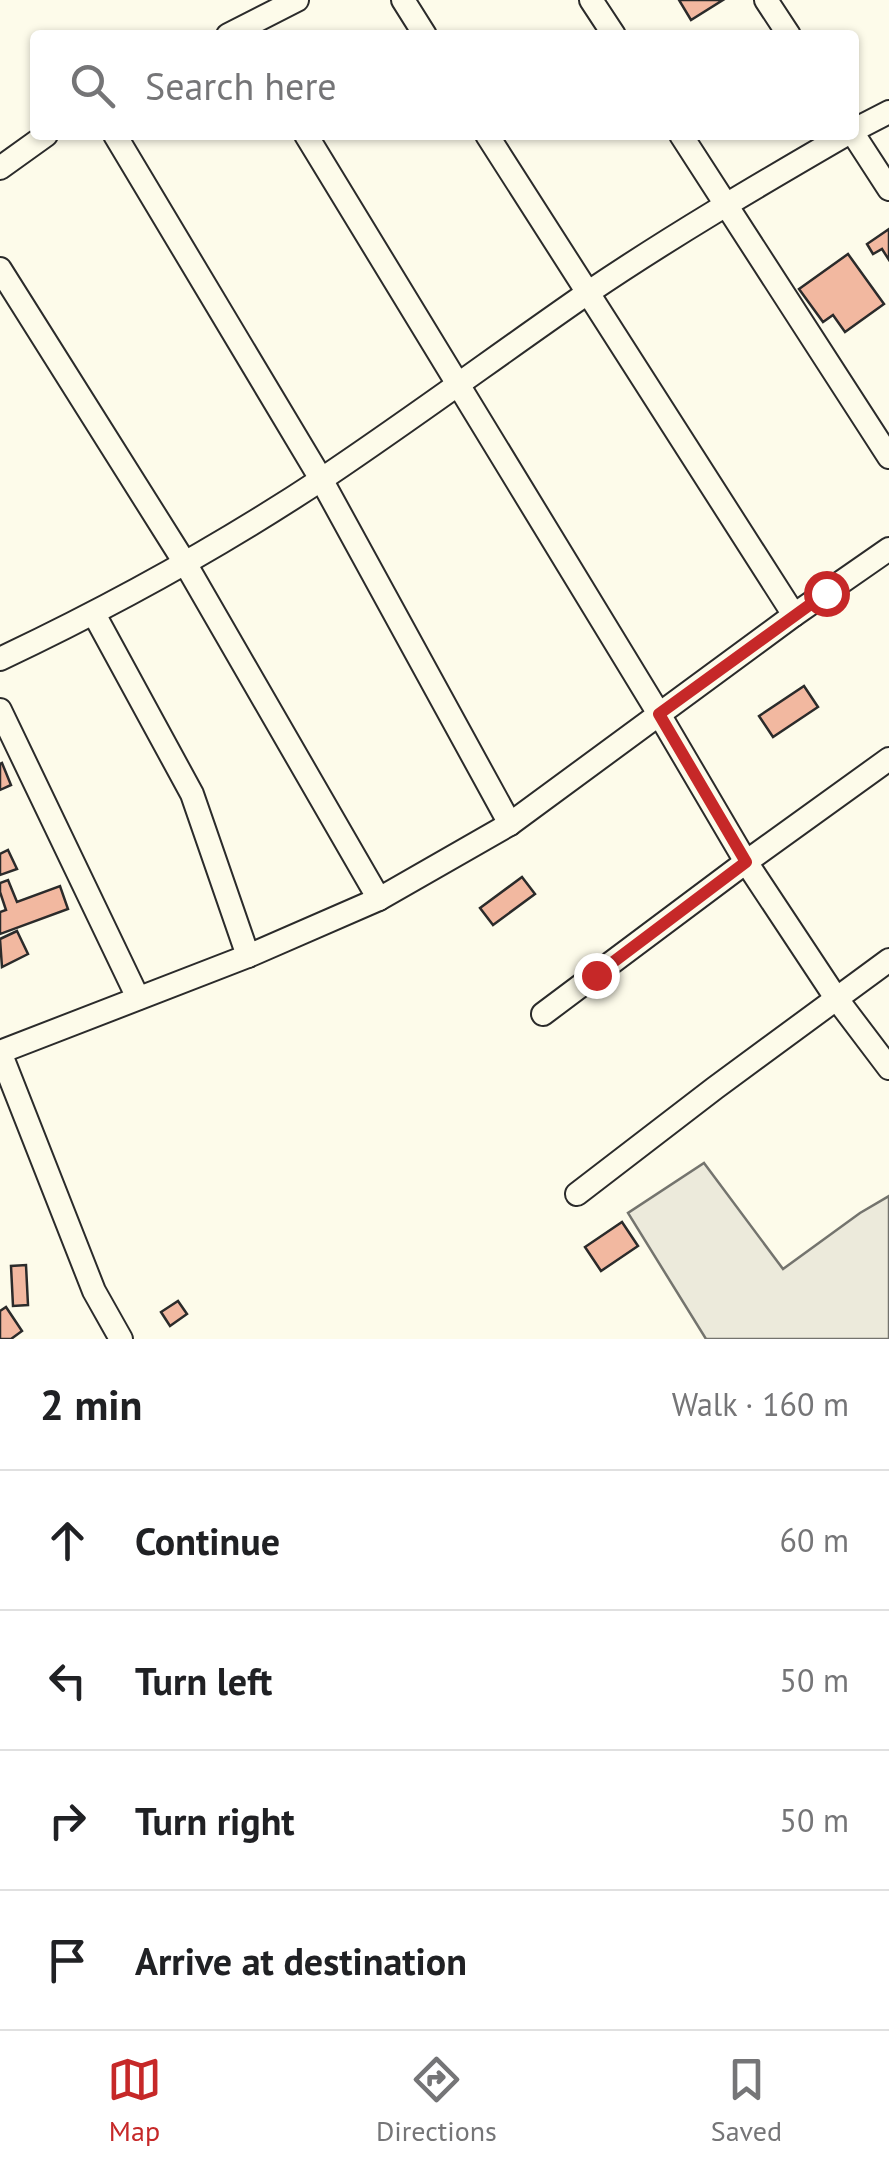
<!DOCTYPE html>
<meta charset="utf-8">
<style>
:root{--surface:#fff;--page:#f2f2f2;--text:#202124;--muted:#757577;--line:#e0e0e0;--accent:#c62828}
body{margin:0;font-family:"PT Sans",sans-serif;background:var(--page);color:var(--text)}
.stop{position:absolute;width:30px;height:30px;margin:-22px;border:8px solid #c62828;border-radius:50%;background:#fff}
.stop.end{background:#c62828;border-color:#fff;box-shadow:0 2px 10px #0008}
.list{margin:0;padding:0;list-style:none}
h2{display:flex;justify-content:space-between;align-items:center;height:130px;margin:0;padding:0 40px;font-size:42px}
h2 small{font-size:32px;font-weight:400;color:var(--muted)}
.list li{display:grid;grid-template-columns:65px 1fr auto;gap:30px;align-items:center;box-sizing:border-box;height:140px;padding:0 40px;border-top:2px solid var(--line)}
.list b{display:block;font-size:38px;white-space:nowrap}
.list em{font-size:32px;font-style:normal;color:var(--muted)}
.icon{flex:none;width:55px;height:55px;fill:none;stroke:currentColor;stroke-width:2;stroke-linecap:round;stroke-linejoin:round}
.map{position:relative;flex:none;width:889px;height:1339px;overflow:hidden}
.search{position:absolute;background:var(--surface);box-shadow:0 2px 8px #0004;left:30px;right:30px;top:30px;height:110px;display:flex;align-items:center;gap:25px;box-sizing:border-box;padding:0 35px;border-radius:10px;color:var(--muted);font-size:38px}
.sheet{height:690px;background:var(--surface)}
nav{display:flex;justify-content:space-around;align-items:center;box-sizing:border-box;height:140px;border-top:2px solid var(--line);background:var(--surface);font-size:28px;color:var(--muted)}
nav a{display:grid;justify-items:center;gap:5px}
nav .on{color:var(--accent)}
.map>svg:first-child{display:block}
</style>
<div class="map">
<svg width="889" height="1339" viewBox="0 0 889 1339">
<rect width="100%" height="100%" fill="#fdfbea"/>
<!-- parking -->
<polygon fill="#eceadb" stroke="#74746e" stroke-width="2.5" points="704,1163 783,1269 860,1213 889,1196 889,1339 706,1339 628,1213"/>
<!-- building -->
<g fill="#f2b8a0" stroke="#2b2b2b" stroke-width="2.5">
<polygon points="679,0 723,0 691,20"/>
<polygon points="889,229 889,260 882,249 873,254 867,244"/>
<polygon points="848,254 884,304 845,332 833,315 823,322 799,289"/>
<polygon points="804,686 818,707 773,737 759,716"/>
<polygon points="2,763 11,785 0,790 0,764"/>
<polygon points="8,850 17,869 0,875 0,854"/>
<polygon points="522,877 535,894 493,925 480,908"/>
<polygon points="8,880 17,902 60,886 68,909 0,934 0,912 6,910 0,892 0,883"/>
<polygon points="17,931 28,954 2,967 0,939"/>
<polygon points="622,1222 638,1246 601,1271 585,1247"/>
<polygon points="26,1265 28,1305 13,1306 11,1266"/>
<polygon points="178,1301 187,1314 170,1326 161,1312"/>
<polygon points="6,1307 22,1331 11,1339 0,1339 0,1311"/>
</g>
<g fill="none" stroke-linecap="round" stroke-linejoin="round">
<defs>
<g id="street">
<polyline points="403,0 425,35"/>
<polyline points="591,0 614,35"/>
<polyline points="766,0 789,35"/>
<polyline points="228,35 297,0"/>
<polyline points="854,130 889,112"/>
<polyline points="115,135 321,479 510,824"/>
<polyline points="306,135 659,714 746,862 836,998 889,1068"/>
<polyline points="487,135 794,615"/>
<polyline points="681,135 889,457"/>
<polyline points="854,135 889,189"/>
<polyline points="0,168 46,135"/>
<polyline points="0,269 185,563 379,899"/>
<polyline points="94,614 192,794 248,956"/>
<path d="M 0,659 C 112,606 221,546 325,477 C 413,418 498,355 586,294 C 670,237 757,186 845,135"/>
<polyline points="0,710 138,998"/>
<polyline points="543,1014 746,862 889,759"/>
<polyline points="0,1052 248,956 379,899 510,824 794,615 889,549"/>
<polyline points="0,1052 94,1291 121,1339"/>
<polyline points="577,1194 715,1088 889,960"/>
</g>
</defs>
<!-- street casing -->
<use href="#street" stroke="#2b2b2b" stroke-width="26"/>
<!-- street -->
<use href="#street" stroke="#fdfbea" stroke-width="22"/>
</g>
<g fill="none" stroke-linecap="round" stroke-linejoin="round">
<!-- route -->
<polyline stroke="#c62828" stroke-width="12" points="596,975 746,862 659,714 826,593"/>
</g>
</svg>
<div class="stop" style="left:826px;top:593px"></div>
<div class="stop end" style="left:596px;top:975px"></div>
<div class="search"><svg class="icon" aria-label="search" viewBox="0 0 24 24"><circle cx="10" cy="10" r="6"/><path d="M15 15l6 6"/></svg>Search here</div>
</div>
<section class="sheet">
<h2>2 min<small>Walk · 160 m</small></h2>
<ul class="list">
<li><svg class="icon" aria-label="ahead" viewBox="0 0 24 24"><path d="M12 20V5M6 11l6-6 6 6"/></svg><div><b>Continue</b></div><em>60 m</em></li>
<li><svg class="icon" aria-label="left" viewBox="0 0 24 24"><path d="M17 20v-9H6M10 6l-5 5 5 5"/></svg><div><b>Turn left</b></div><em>50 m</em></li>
<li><svg class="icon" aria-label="right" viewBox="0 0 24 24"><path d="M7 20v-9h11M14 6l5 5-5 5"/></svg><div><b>Turn right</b></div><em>50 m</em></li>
<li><svg class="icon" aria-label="arrive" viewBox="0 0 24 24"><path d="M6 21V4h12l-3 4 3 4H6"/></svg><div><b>Arrive at destination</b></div></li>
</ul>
</section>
<nav>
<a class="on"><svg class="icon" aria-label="map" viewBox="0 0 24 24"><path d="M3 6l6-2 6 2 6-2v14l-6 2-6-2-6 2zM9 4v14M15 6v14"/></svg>Map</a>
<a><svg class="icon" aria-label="directions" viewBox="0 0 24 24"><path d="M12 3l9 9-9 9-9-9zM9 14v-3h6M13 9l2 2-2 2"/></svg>Directions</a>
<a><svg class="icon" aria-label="saved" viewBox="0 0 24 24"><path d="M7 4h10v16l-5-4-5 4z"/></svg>Saved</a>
</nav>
